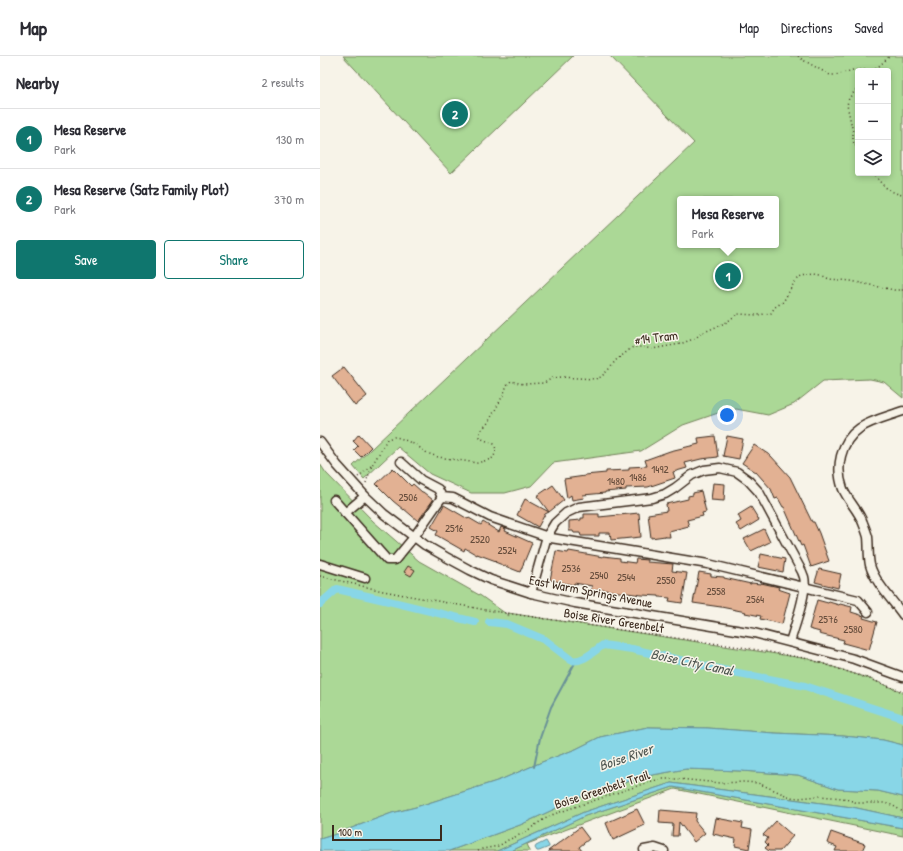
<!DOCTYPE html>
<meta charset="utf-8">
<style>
:root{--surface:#fff;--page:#f2f2f3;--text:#2b2b33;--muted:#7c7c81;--line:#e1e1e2;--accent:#0f766e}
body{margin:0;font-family:"Patrick Hand",sans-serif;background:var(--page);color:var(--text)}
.controls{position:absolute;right:12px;top:12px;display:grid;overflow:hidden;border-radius:4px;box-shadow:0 2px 6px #0003}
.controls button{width:36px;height:36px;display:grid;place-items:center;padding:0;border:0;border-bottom:1px solid var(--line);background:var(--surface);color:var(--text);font:20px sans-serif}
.scale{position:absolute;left:12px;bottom:10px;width:110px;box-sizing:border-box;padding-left:4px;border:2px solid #3b2a1e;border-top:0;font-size:11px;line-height:14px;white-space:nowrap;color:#3b2a1e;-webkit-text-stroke:3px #f7f3e8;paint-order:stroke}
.you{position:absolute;left:407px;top:359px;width:14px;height:14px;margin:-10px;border:3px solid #fff;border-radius:50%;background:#1a73e8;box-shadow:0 0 0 6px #1a73e833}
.badge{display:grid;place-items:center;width:26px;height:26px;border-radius:50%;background:var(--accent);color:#fff;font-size:13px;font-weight:700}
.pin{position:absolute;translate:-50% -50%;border:2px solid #fff;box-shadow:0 1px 4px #0006}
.popup{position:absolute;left:357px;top:140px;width:102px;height:52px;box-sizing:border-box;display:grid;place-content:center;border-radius:4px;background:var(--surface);filter:drop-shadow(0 1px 3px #0005);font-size:13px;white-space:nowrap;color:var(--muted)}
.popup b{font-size:15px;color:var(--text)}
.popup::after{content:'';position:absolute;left:50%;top:100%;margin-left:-8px;border:8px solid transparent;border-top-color:var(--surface)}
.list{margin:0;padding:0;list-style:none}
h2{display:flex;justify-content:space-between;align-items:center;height:52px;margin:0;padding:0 16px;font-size:17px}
h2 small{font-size:13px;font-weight:400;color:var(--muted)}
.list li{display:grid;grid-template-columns:26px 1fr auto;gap:12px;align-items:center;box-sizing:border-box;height:60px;padding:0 16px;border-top:1px solid var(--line)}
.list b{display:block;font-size:15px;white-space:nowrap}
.list p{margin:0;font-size:13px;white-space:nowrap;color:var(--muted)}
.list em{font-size:13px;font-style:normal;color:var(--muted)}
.actions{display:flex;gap:8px;padding:12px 16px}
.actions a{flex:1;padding:9px 0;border:1px solid var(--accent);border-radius:4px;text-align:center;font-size:14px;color:var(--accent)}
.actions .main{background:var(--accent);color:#fff}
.icon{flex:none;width:22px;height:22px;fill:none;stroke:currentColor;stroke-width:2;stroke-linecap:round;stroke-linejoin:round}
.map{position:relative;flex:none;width:583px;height:795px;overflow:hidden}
header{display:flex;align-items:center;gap:24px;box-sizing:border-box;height:56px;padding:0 20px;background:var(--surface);border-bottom:1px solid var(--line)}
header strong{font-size:19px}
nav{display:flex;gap:22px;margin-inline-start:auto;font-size:14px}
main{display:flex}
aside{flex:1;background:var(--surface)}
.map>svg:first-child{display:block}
</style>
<header>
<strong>Map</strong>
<nav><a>Map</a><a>Directions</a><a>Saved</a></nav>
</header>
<main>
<aside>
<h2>Nearby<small>2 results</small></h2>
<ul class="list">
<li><span class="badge">1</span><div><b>Mesa Reserve</b><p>Park</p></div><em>130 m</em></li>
<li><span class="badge">2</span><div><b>Mesa Reserve (Satz Family Plot)</b><p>Park</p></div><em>370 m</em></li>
</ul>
<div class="actions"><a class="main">Save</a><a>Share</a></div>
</aside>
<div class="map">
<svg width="583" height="795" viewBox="0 0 583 795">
<rect width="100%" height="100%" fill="#f7f3e8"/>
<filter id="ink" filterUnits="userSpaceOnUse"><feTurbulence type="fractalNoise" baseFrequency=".025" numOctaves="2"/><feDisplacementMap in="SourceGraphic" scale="8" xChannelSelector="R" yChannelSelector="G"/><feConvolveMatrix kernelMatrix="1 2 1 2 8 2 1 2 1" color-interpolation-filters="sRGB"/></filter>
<g filter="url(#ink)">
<!-- green -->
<g fill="#abd896" stroke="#73815a" fill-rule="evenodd">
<polygon points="23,0 253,0 131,117"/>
<path d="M 290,0 L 583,0 L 583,342 L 571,332 L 564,326 L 550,323 L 503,325 L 474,348 L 448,359 L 416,353 L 404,355 L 363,369 L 321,395 L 233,407 L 211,430 L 185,437 L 151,437 L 110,418 L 78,391 L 44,423 L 33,410 L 374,87 ZM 538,15 L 568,15 L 568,117 L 538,117 ZM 360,143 L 456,143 L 456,189 L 360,189 Z"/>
<polygon points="0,408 6,417 53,465 99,505 161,540 189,560 188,557 489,603 550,623 583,636 583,689 563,684 523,680 454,677 388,672 328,671 280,681 256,693 222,706 180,724 96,751 72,757 13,779 0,783"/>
<polygon points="366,713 421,715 478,719 518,733 558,735 583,741 583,762 532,751 351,727 264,756 177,795 129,795 200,769 267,738 327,720"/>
<polygon points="353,731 583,772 583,780 355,733 207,788 210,795 191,795 265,760"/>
</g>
<!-- water -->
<g fill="#88d6e7" stroke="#699197">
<polygon points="328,671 388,672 454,677 523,680 563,684 583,689 583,741 558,735 518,733 478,719 421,715 366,713 327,720 267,738 200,769 129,795 0,795 0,783 13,779 72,757 96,751 180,724 222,706 256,693 280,681"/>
<polygon points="351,727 532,751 583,762 583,772 353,731 265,760 191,795 177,795 264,756"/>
<polygon points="226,785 229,790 229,791 219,795 217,795 215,792 216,790"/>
</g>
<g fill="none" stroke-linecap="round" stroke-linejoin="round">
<!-- stream -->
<polyline stroke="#699197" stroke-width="2" points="214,711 220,682 231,651 256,605"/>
<!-- canal -->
<g stroke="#88d6e7" stroke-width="8">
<polyline points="0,548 17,533 77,547 155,566"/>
<path d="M 169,566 L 187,568 L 225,584 L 251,604 C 262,607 274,595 283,589 L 312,593 L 403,614 L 485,630 L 583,662"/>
</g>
</g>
<!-- building -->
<g fill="#e2b193" stroke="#3b2a1e">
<polygon points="24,311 47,340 35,350 12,320"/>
<polygon points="39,378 51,391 41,401 34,394 38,390 33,385"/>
<polygon points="395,380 398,401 381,403 365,407 367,412 353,416 355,422 328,431 306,432 306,434 285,436 285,437 263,439 264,442 252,444 251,439 247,442 244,423 265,420 265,419 286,417 286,415 309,414 309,411 327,410 325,404 350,395 379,388 378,382"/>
<polygon points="407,380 423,383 419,403 403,400"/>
<polygon points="434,389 451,400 470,421 492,466 494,466 499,477 509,505 491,511 483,489 481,490 464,451 463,451 458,442 455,443 451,433 436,416 422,407"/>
<polygon points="73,412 91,430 93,428 102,436 103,436 113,444 98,465 84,453 84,454 73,445 56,428"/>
<polygon points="393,427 405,428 404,445 391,444"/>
<polygon points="233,429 244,444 229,456 217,440"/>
<polygon points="381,435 386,456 382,457 383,460 367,464 369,470 349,475 350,481 345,481 345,480 331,482 328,458 347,455 346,448 368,443 368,440 373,439 373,437"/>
<polygon points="205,443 229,456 225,458 218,471 197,459"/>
<polygon points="124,449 148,463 149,462 161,469 163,466 179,476 181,471 186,473 185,475 212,487 200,516 175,506 176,505 157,498 157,499 145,492 144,495 116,479 118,475 111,471"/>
<polygon points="431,451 439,464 421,475 416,468 421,465 418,459"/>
<polygon points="319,457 321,481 291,484 290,477 279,477 279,480 261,480 260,477 254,477 253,475 249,475 249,465 261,464 261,462 264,462 264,458 279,458 279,461"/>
<polygon points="444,473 450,486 431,495 424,483"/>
<polygon points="236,495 248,497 249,495 283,501 283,500 300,502 300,505 315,507 316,503 327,504 327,506 353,508 352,515 367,517 362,547 349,545 350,542 339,541 339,540 322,539 284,534 277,534 277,535 271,534 272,530 254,527 254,529 230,524"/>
<polygon points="441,498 465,503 463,516 438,511"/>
<polygon points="88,510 95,514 91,520 84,516"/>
<polygon points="499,513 521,518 518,532 495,526"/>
<polygon points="379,516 391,518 391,520 404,521 404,522 431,528 431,527 441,528 441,527 459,531 458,533 470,537 462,568 440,563 441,560 425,557 426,556 401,551 373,547"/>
<polygon points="497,544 508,547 509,546 519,549 520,548 532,551 531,556 544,560 543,562 557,566 549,594 523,587 524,584 499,578 500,576 489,573"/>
<polygon points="317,753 325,769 293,784 286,767"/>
<polygon points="340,754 376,757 375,765 385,777 374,786 359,766 358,780 352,780 353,768 339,767"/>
<polygon points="396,762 423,767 422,772 432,774 429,793 415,790 416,783 393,778"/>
<polygon points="456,765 473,780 460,795 449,795 445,792 448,789 445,786 448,782 443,779"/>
<polygon points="260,771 269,783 259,791 262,795 228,795"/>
<polygon points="511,776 545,788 542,795 515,795 517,791 507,787"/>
</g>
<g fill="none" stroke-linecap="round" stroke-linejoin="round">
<defs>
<g id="minor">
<path d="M 583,355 C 555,365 529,368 521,400 C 518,412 519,422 523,433 C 528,445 539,455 543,467 C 545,472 547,477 548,481 C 549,490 548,500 550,509 C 554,525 573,545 583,559"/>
<polyline points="0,386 17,409 45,440 64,458 105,489 126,501 150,514 171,524 211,537 255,547 434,577 534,603 583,621"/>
<polyline points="81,406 101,424 118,433 122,441 133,442 170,461 231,482 388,508 538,544 548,556"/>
<polyline points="14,444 67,504 75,504 94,481 122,441"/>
<polyline points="25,457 45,440"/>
<polyline points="0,508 45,522"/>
<path d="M 211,537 L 227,480 L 235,467 L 246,457 L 259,451 L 332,442 L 345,438 L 355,432 L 372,419 L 384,414 L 400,412 L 417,416 L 428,424 L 439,436 L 480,512 C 482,515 483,518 484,521 C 488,535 474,572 470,586"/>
<polyline points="324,794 335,792 344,795"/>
</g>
</defs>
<!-- minor casing -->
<use href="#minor" stroke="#3b2a1e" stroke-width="11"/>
<!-- path -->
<g stroke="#3b2a1e" stroke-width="1.5" stroke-dasharray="1 3" stroke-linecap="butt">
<polyline points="478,0 483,4 510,19 516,19 533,14 552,14 559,10 570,0"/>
<polyline points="553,15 556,12"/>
<polyline points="538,30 535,35 529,42 527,49 533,76 533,84 534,88 538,92"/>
<polyline points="538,98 538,99"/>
<path d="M 552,117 C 557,121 559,125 563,129 C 568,134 576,138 583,139"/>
<polyline points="38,421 51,410"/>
<polyline points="46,427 52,409 60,396 67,383 74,381 80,382 96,389 107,397 118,401 157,407 168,404 173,402 175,398 176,394 175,390 174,388 162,383 160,381 160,377 162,373 168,367 179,347 184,337 187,329 191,325 203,328 224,327 233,322 241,321 275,323 281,321 291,311 295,305 313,291 322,291 332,293 360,288 376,282 380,278 407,266 417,258 438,259 451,257 455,251 463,246 474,227 481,220 495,218 501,219 509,223 531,225 574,234 583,234"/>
<polyline points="0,520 63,535 166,554 349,581 421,591 489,603 550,623 583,636"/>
<polyline points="158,795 162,793 179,790 188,784 204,777 221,765 234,758 332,725 342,723 358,723 400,727 424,726 438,727 470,741 479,742 499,740 523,742 538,747 563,747 572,749 583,756"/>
</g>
<!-- minor -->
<use href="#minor" stroke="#f7f3e8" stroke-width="8"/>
</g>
</g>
<g text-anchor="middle" stroke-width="3" stroke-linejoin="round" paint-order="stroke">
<!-- number labels -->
<g font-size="11" fill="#654c3b">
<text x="340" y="417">1492</text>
<text x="318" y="425">1486</text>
<text x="296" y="429">1480</text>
<text x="88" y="445">2506</text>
<text x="134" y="476">2516</text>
<text x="160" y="487">2520</text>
<text x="187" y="498">2524</text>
<text x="251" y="516">2536</text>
<text x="279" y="523">2540</text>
<text x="306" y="525">2544</text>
<text x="346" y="528">2550</text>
<text x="396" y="539">2558</text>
<text x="435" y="547">2564</text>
<text x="508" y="567">2576</text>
<text x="533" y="577">2580</text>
</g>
<!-- street labels -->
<g font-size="13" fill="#3b2a1e" stroke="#f7f3e8">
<text transform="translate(336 281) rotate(-7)" y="5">#14 Tram</text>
<text transform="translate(271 535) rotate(11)" y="5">East Warm Springs Avenue</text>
<text transform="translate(294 564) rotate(9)" y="5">Boise River Greenbelt</text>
<text transform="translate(282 733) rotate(-18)" y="5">Boise Greenbelt Trail</text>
</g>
<!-- water labels -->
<g font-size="14" font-style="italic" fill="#4e5550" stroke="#f7f3e8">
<text transform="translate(372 606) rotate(12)" y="5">Boise City Canal</text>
<text transform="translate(306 701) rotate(-19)" y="5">Boise River</text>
</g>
</g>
</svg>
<div class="controls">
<button>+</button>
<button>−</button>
<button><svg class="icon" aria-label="layers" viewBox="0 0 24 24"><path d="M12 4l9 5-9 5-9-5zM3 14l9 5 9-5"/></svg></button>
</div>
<div class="scale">100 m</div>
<div class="you"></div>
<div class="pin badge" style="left:408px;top:220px">1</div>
<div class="popup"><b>Mesa Reserve</b>Park</div>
<div class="pin badge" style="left:135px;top:58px">2</div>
</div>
</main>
